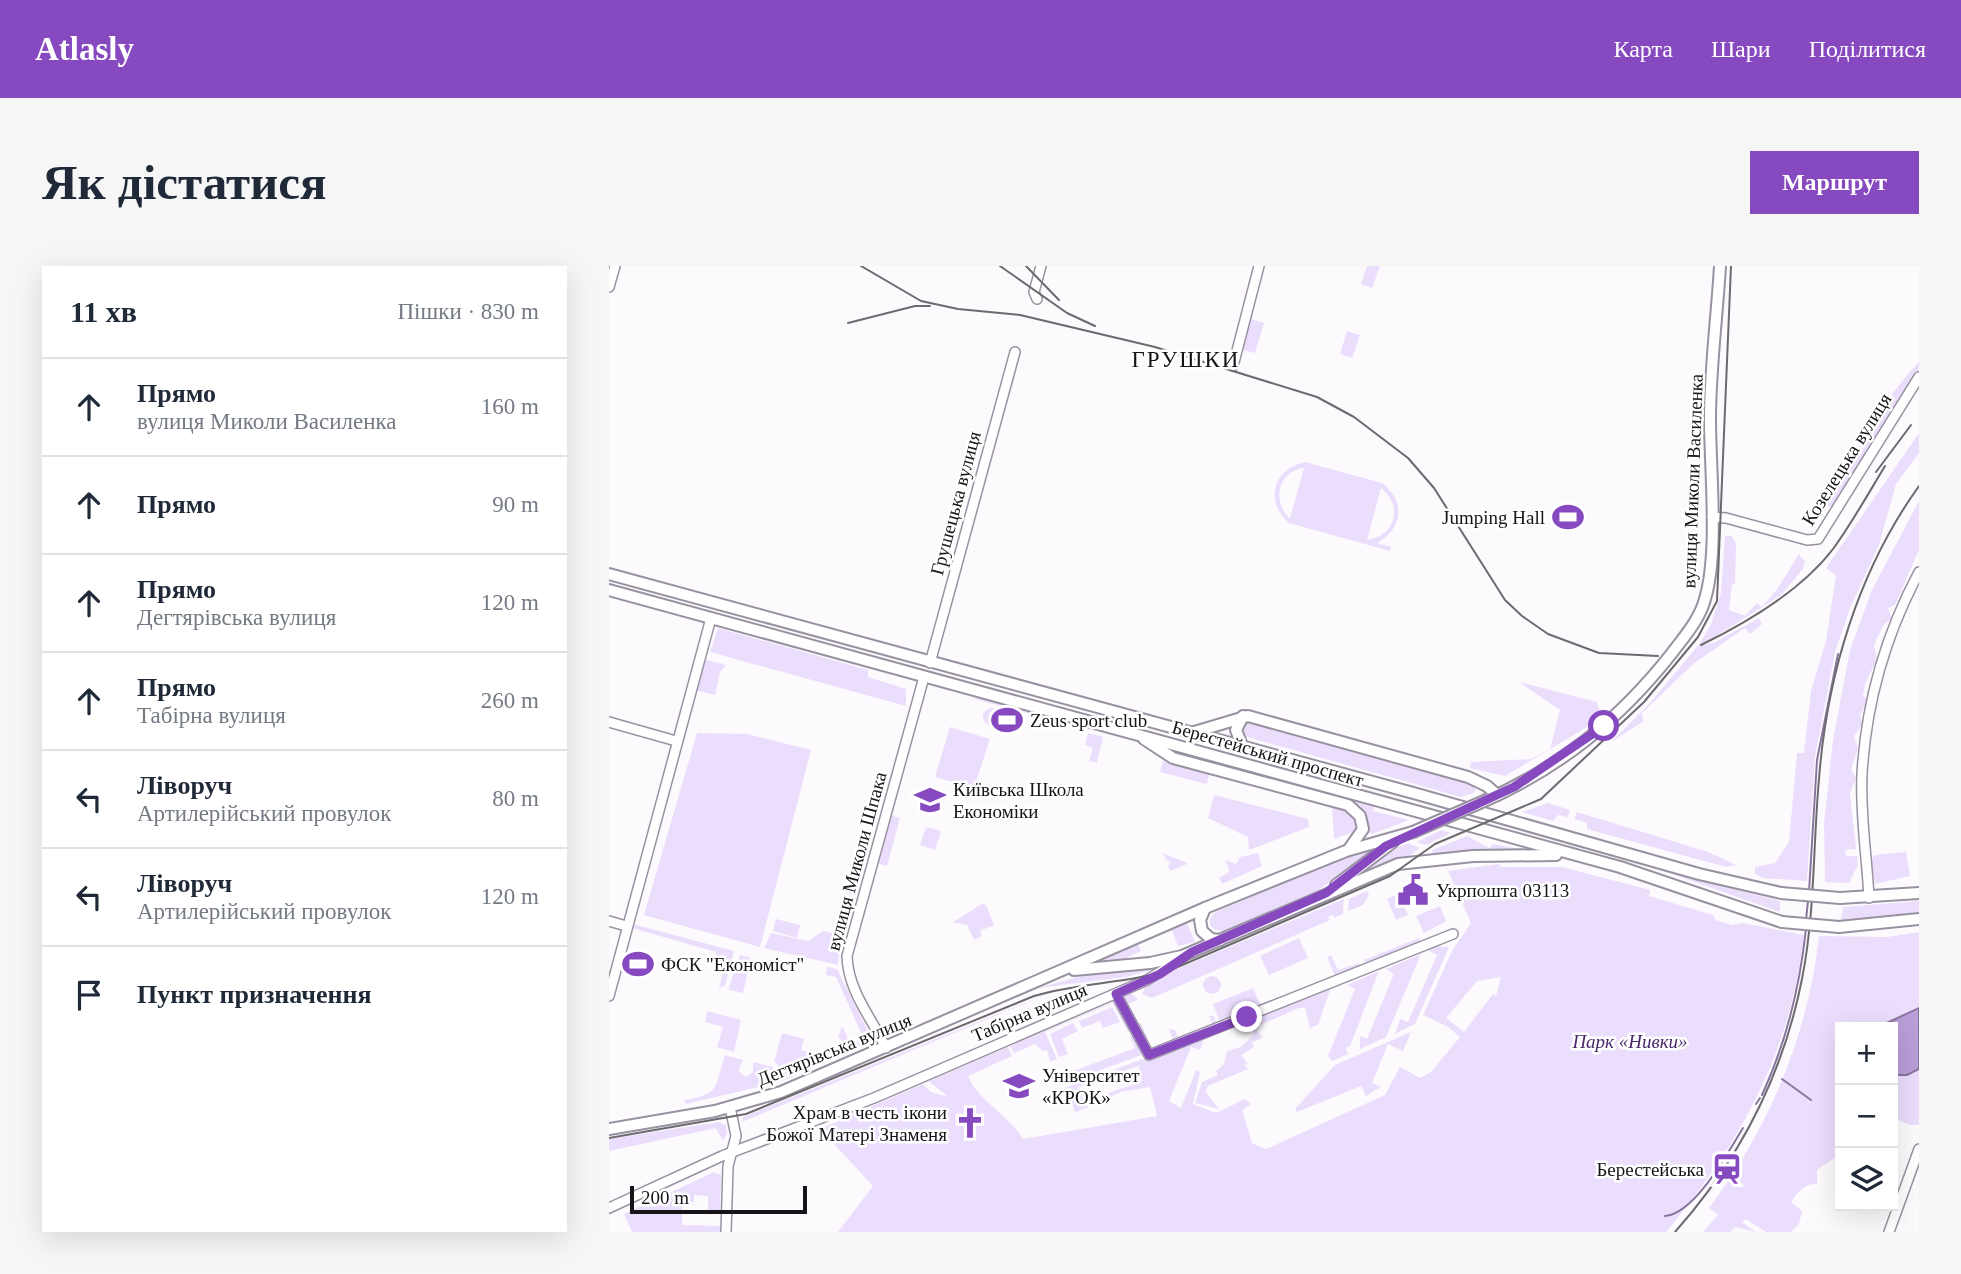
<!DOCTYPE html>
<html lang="uk">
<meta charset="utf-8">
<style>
:root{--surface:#fff;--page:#f6f6f7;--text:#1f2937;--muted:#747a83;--line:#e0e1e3;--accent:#8649bf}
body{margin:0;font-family:Georgia,serif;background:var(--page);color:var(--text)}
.controls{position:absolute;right:21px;bottom:21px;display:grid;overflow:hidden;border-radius:0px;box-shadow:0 7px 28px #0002}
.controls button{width:63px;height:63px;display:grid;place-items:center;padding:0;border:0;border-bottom:2px solid var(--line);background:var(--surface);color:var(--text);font:35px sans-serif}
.scale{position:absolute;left:21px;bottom:18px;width:177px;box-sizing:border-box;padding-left:7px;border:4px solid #161419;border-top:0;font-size:19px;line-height:24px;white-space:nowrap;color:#161419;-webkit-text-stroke:5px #fff;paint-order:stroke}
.stop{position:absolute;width:21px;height:21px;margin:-16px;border:5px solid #8649bf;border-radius:50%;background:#fff}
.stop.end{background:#8649bf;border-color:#fff;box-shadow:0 2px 7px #0008}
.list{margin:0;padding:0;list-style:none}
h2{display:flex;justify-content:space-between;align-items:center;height:91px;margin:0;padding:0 28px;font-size:30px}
h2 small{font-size:23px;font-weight:400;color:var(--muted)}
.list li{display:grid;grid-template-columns:46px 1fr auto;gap:21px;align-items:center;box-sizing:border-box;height:98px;padding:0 28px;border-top:2px solid var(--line)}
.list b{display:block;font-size:26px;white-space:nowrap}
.list p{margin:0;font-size:23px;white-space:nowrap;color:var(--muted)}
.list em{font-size:23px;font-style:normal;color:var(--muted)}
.icon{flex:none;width:38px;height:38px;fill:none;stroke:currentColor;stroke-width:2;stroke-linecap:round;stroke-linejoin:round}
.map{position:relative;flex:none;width:1310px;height:966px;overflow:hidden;border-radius:0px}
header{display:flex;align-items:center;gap:42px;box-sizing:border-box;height:98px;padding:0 35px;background:var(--accent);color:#fff}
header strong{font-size:33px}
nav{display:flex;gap:38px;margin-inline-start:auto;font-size:24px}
.intro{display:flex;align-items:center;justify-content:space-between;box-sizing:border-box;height:168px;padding:0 42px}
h1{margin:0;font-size:49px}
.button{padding:18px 32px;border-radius:0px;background:var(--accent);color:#fff;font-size:24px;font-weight:700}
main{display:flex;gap:42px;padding:0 42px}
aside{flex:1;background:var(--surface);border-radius:0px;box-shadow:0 7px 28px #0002}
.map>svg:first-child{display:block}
</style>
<header>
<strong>Atlasly</strong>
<nav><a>Карта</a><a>Шари</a><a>Поділитися</a></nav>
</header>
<div class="intro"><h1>Як дістатися</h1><a class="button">Маршрут</a></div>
<main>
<aside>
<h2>11 хв<small>Пішки · 830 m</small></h2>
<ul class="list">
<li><svg class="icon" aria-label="ahead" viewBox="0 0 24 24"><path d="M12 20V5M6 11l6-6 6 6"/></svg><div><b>Прямо</b><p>вулиця Миколи Василенка</p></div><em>160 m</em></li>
<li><svg class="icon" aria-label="ahead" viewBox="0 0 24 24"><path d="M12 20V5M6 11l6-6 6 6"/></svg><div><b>Прямо</b></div><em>90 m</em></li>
<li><svg class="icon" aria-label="ahead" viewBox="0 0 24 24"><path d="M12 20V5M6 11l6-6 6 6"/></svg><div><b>Прямо</b><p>Дегтярівська вулиця</p></div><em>120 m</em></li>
<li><svg class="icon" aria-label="ahead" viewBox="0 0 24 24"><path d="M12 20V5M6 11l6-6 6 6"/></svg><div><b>Прямо</b><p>Табірна вулиця</p></div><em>260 m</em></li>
<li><svg class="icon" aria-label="left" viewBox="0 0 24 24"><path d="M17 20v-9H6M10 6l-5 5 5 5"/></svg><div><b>Ліворуч</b><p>Артилерійський провулок</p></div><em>80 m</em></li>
<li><svg class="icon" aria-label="left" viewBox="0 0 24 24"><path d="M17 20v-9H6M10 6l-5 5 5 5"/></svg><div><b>Ліворуч</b><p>Артилерійський провулок</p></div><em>120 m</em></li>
<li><svg class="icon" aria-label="arrive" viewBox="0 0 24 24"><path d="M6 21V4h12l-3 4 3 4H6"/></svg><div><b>Пункт призначення</b></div></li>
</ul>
</aside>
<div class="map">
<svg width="1310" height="966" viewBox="0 0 1310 966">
<rect width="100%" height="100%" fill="#fcfafd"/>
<!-- green -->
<g fill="#ebdefd" fill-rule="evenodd">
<polygon points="758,0 771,0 763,22 752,18"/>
<polygon points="639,52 655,57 646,87 630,83"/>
<polygon points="738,65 751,69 743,92 731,88"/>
<path d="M 1310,96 L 1310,107 L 1299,119 L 1223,241 L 1212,239 L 1218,221 L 1227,226 C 1244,184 1279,128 1310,96 Z"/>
<polygon points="1310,167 1310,187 1287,218 1270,279 1242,340 1226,386 1206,491 1198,615 1154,612 1146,608 1146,601 1166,597 1180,576 1188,487 1195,487 1202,425 1217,375 1227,310 1217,302"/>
<path d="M 696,196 L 773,217 C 797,235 794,263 768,277 L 782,281 L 781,285 L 680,257 C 655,235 664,203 696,196 ZM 695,202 L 681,252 L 680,252 C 663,235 669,205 695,202 ZM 772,222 C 795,240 786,270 758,274 Z"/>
<polygon points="1310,235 1310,284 1286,339 1279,342 1283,353 1275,358 1265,379 1268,393 1256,418 1254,430 1259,433 1251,449 1254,458 1245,470 1249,483 1242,503 1247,512 1241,528 1247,583 1236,584 1237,590 1248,590 1249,599 1240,617 1216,616 1215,558 1224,474 1241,384 1263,324"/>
<path d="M 1116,270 L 1123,270 L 1127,278 L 1126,318 L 1123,318 L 1120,344 L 1136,350 L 1148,337 L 1152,341 C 1170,325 1180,303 1193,283 L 1190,288 L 1196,296 L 1194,303 L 1172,329 L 1091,380 L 1106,376 L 1150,352 L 1153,358 L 1141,368 L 1136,362 L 1084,398 L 1032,448 L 1035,455 L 1002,476 L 1041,437 L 1091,377 L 1102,358 L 1112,327 Z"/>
<polygon points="109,362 259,404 259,411 297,423 297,440 101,386"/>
<polygon points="94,393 117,399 111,406 106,429 85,424"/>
<polygon points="910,416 988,436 993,452 896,510 861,502 862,496 922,493 941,483 951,444"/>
<polygon points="373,430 523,471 531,476 365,433"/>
<circle cx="383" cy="451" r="9"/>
<polygon points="641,455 862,515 866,523 865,527 852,531 638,471 634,470 631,461"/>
<polygon points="341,461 381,473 365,522 326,511"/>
<polygon points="88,467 138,468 202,484 151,681 35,649"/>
<polygon points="479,467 494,471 488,497 480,495 484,482 476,479"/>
<polygon points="554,495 600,508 598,518 551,506"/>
<polygon points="605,529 699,553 700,561 640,584 639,571 599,552"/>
<path d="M 732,530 L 765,541 L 764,545 L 800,554 L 763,568 L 759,567 C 758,546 750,539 732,530 Z"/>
<polygon points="723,537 739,542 745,548 747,565 725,573"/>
<polygon points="939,537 961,544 959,551 949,549 944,555 913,546"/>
<polygon points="968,546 1099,586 1127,599 1117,601 978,563 978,557 965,553"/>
<polygon points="281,549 291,552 278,600 267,597"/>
<polygon points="317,561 332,565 326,584 311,579"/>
<polygon points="832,564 842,567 817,579 808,576"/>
<polygon points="858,570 880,582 884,578 923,585 824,589 823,584"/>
<polygon points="778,575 708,625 615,665 606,664 601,659 601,653 606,646"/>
<polygon points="799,577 811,582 798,592 749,610 777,587"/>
<polygon points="1297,586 1301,610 1266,618 1262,593 1266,589"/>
<polygon points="554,587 578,597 578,598 561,605 559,599 562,596 557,594"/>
<polygon points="649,587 653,600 613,618 610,612 621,605 616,594 627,598 631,591"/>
<polygon points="246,596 254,598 245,629 238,627"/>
<path d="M 890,598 L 891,601 L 953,601 L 1041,624 L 1040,630 L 1104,649 L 1107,654 L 1123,659 L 1134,657 L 1195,669 C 1182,786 1131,878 1057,966 L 229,966 L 264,920 L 211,863 L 314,818 L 322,826 L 339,831 L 320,815 L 399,781 L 403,790 L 359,810 C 369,835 399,848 414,873 L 548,850 L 541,821 L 512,826 L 466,847 L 458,821 L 596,770 L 591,784 L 582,781 L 560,835 L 572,842 L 587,804 L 591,806 L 584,838 L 607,847 L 636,833 L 642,838 L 633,844 L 643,877 L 657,883 L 776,829 L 791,801 L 811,812 L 822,806 L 851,771 L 839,761 L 814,749 L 843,685 L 862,657 L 839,605 ZM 892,711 L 887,730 L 884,728 L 855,766 L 837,752 L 868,715 ZM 530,800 L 533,815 L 475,836 L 469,821 Z"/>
<polygon points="1052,604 1171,635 1171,646"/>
<polygon points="758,625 760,629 754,639 739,645 740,633"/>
<polygon points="790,628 799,649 787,654 778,633"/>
<polygon points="735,633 734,648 725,652 724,649 719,651 721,654 543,732 533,728 537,719 561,706"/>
<polygon points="236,635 243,637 234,670 231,670 229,699 155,682 162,667 199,675 214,665 227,668"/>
<polygon points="1310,635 1310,646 1232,655 1234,641"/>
<polygon points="373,638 377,639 385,659 371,665 373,670 365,674 358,659 344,656"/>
<polygon points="831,640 837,655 815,667 807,650"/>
<polygon points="167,653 191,659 188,672 164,665"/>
<polygon points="577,655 586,676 569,680 563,665 558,667"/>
<polygon points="24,658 125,685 116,720 110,722 117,693 107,690 107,686 23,662"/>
<path d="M 1310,666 L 1310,859 L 1302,859 L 1284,852 L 1284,761 L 1231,761 L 1231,877 L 1226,881 L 1228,890 L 1208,904 L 1208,918 C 1195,917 1189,926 1182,936 L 1193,945 L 1190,958 L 1182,966 L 1157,966 L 1137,953 L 1133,956 L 1147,966 L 1126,961 L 1121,966 L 1094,966 L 1109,949 L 1100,942 C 1160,862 1199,770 1210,670 L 1278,671 Z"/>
<polygon points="690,672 699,692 660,709 651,690"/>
<polygon points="810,672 812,678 758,700 755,694"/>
<polygon points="529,678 532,685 515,693 488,694 505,685"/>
<polygon points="820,680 840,681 806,758 786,768 791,753 799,756 828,689 820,685"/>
<polygon points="812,688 777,771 751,783 751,770 758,773 785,708 777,703"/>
<polygon points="131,689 142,692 134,727 120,724 120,721"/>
<polygon points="722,689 729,704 750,697 752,703 727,712 718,691"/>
<polygon points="556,700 517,711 429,722 483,707"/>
<polygon points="218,701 228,703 264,775 171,816 169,798 165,796 173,767 195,773 192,784 219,792 226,784 238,781 239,778 229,772 233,760 242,779 255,773 227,711 217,709"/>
<polygon points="770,705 741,780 737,782 739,788 723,795 719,790 746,723 738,719"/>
<circle cx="603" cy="719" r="9"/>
<polygon points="722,721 709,759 701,762 696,742 690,742 651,759 648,764 654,772 643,776 645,781 632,789 639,798 635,799 639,803 599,820 596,825 610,843 586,837 593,816 609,809 607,805 615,798 618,785 632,781 645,768 639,753"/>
<polygon points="644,722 652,741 612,758 604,738"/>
<polygon points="448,724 133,856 134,851"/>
<polygon points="520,725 529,734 519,738 528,759 532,757 543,783 564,774 560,763 566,764 569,771 603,758 600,750 605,750 608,758 542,786 514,738 512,728"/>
<polygon points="507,735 524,761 519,766 504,737 436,766 448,793 441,796 438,784 434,785 426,778 405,787 401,780"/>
<polygon points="503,741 511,756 494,762 491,755 473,762 470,755"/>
<polygon points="98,745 132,754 125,786 108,781 114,761 96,756"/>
<polygon points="464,757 469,765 453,773 459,788 450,791 441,768"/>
<polygon points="802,766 794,785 779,778 763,817 772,821 757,830 752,820 688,846 686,843 726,799"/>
<polygon points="528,769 535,788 457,817 454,809 526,782 521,771"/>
<path d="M 116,789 L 134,794 L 129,805 L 137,811 L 144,806 L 144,796 L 164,801 L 166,817 L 77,838 L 75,834 C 112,828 105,822 116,789 Z"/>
<circle cx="412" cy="825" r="8"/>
<polygon points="110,856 117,859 118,867 114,875 107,862 0,885 0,873"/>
<polygon points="105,906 112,909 111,948 99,947 99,930 85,929 85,936 73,939 73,959 111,960 111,966 23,966 15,948"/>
</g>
<!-- water -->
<polygon fill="#b99ed9" stroke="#88759f" stroke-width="2" points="1310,742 1310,803 1298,809 1286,809 1284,761 1269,761"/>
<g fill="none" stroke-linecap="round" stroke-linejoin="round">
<!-- stream -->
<g stroke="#88759f" stroke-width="2">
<polyline points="1200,626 1208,494 1229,388"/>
<polyline points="1197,654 1199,635"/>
<polyline points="1173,813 1202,834"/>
<path d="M 1153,829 C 1177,777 1191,719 1197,663"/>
<polyline points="1147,838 1151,832"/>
<path d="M 1056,950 C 1086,948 1119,886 1134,862"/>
</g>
<defs>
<g id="minor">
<polyline points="0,21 6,0"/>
<polyline points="428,33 425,26 432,0"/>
<polyline points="624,100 650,0"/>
<polyline points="1103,251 1117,252 1198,274 1209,273 1310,111"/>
<polyline points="321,397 406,86"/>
<polyline points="0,456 67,475"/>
<path d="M 1260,632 C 1258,591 1251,549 1253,508 C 1257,438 1277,368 1310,306"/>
<polyline points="0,655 17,660"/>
<polyline points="507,728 540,789 844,668"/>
<polyline points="0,730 102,352"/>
<path d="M 277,782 C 262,751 239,725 238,690 L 315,411"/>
<polyline points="0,942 113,890 265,832 538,714 575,691"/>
<polyline points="117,966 119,900 127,870 121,841"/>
<polyline points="1280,966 1310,883"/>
</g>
<g id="major">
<polyline points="0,308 808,528 1090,608 1172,627"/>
<polyline points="0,324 1011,601 1173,656"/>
<polyline points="634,450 627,464 634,482"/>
<polyline points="582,467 639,450 859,511 878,520 888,529"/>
<polyline points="535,473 564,492 739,539 751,550 754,563 740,583"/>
<path d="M 873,536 C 951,502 1011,453 1063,387 C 1075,371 1091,353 1096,333 C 1110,286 1101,205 1101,153 C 1101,103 1108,51 1111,0"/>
<polyline points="727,619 784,576"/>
<polyline points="1231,632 1310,627"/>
<polyline points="596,642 591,654 593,665 602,673 611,674"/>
<polyline points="1230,661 1310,653"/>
<polyline points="465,704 541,697 573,690 789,598 864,590 947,589"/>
<polyline points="0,863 106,845 172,826 596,642 737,585 804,566"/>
</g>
</defs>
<!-- minor casing -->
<use href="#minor" stroke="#9892a0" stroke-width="12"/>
<!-- major casing -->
<use href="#major" stroke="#9892a0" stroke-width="14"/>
<!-- minor -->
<use href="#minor" stroke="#fff" stroke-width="9"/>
<!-- major -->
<use href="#major" stroke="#fff" stroke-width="10"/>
<!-- tram -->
<path stroke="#6c6a6e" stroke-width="2" d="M 0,872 L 137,848 L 425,730 C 471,716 518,718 564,703 L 781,610 L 826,578 L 932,533 L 1035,436 L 1089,371 L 1108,335 L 1122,0"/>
<!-- rail -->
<g stroke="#6c6a6e" stroke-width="2">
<polyline points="252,0 312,35 349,43 411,49 546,81 708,131 745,151 799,192 825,222 896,334 913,350 939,368 990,387 1049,390"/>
<polyline points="391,0 458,47 486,60"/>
<polyline points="417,0 450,34"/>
<polyline points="239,57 306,40 321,40"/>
<polyline points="1267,206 1302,159"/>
<path d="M 1092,379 C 1139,356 1192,325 1224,283 C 1243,257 1259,228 1276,200"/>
<polyline points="1173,658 1230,663"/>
<path d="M 1066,966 C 1131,893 1174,809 1193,713 C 1206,648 1204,579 1210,513 C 1218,409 1249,305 1310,220"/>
</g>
<defs>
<g id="major-bridge">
<polyline points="804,566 873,536"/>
<polyline points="1172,627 1231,632"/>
<polyline points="1173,656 1230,661"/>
</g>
</defs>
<!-- major-bridge casing -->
<use href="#major-bridge" stroke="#9892a0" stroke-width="14" stroke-linecap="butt"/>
<!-- major-bridge -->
<use href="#major-bridge" stroke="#fff" stroke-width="10"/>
</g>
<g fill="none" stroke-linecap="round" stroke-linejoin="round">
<!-- route -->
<polyline stroke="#8649bf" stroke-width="9" points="638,751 540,789 507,728 551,708 583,686 717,627 777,580 905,521 995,460"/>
</g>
<!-- icons -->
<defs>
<symbol id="stadium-bare" viewBox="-9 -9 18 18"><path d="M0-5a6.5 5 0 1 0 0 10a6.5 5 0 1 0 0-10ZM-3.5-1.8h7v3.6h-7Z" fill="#8649bf" stroke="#fff" stroke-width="2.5" paint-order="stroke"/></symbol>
<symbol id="university-bare" viewBox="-9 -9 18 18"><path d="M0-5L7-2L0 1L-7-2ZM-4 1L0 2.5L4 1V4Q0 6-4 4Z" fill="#8649bf" stroke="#fff" stroke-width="2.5" paint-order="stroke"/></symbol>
<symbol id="civic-bare" viewBox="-9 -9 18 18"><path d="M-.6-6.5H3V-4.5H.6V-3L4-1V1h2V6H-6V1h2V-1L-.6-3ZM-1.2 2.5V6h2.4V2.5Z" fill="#8649bf" stroke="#fff" stroke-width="2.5" paint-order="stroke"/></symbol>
<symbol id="church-bare" viewBox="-9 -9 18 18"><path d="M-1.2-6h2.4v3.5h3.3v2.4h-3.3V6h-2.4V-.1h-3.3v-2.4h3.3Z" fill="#8649bf" stroke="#fff" stroke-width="2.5" paint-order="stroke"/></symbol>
<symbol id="station-bare" viewBox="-9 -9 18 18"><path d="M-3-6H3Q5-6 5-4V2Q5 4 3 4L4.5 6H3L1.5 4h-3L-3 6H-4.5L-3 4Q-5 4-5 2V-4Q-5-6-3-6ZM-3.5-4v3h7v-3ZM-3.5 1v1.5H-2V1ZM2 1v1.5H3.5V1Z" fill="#8649bf" stroke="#fff" stroke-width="2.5" paint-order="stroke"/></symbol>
</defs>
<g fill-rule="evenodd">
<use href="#stadium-bare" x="937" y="229" width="44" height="44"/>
<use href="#stadium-bare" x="376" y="432" width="44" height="44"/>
<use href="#university-bare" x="299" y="512" width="44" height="44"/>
<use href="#civic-bare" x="782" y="602" width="44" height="44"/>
<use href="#stadium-bare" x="7" y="676" width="44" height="44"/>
<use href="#university-bare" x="388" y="798" width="44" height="44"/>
<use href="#church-bare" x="339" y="835" width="44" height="44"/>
<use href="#station-bare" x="1096" y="881" width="44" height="44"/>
</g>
<g text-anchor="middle" stroke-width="5" stroke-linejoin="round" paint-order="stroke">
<!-- street labels -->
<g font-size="19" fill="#161419" stroke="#fff">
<text transform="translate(1237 193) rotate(-58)" y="7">Козелецька вулиця</text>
<text transform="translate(1083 215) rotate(-88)" y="7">вулиця Миколи Василенка</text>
<text transform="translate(346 237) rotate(-75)" y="7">Грушецька вулиця</text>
<text transform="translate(659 487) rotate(16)" y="7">Берестейський проспект</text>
<text transform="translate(247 595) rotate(-75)" y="7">вулиця Миколи Шпака</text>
<text transform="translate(420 746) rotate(-23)" y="7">Табірна вулиця</text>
<text transform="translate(225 783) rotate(-22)" y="7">Дегтярівська вулиця</text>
</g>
<!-- poi labels -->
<g font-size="19" fill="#161419" stroke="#fff" text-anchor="start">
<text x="936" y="258" text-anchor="end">Jumping Hall</text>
<text x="421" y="461">Zeus sport club</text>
<text x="344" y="530">Київська Школа<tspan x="344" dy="22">Економіки</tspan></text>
<text x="827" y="631">Укрпошта 03113</text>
<text x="52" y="705">ФСК "Економіст"</text>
<text x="433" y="816">Університет<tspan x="433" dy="22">«КРОК»</tspan></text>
<text x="338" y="853" text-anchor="end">Храм в честь ікони<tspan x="338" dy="22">Божої Матері Знаменя</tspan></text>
<text x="1095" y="910" text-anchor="end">Берестейська</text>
</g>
<!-- park labels -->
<g font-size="19" font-style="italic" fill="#4a266b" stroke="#fff">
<text x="1021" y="782">Парк «Нивки»</text>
</g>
<!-- quarter labels -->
<g font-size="23" letter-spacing="2" fill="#161419" stroke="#fff">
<text x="577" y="101">ГРУШКИ</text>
</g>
</g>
</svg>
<div class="controls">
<button>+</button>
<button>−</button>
<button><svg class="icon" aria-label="layers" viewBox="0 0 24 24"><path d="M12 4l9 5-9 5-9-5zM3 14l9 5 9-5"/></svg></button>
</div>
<div class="scale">200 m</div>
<div class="stop" style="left:995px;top:460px"></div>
<div class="stop end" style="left:638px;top:751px"></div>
</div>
</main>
